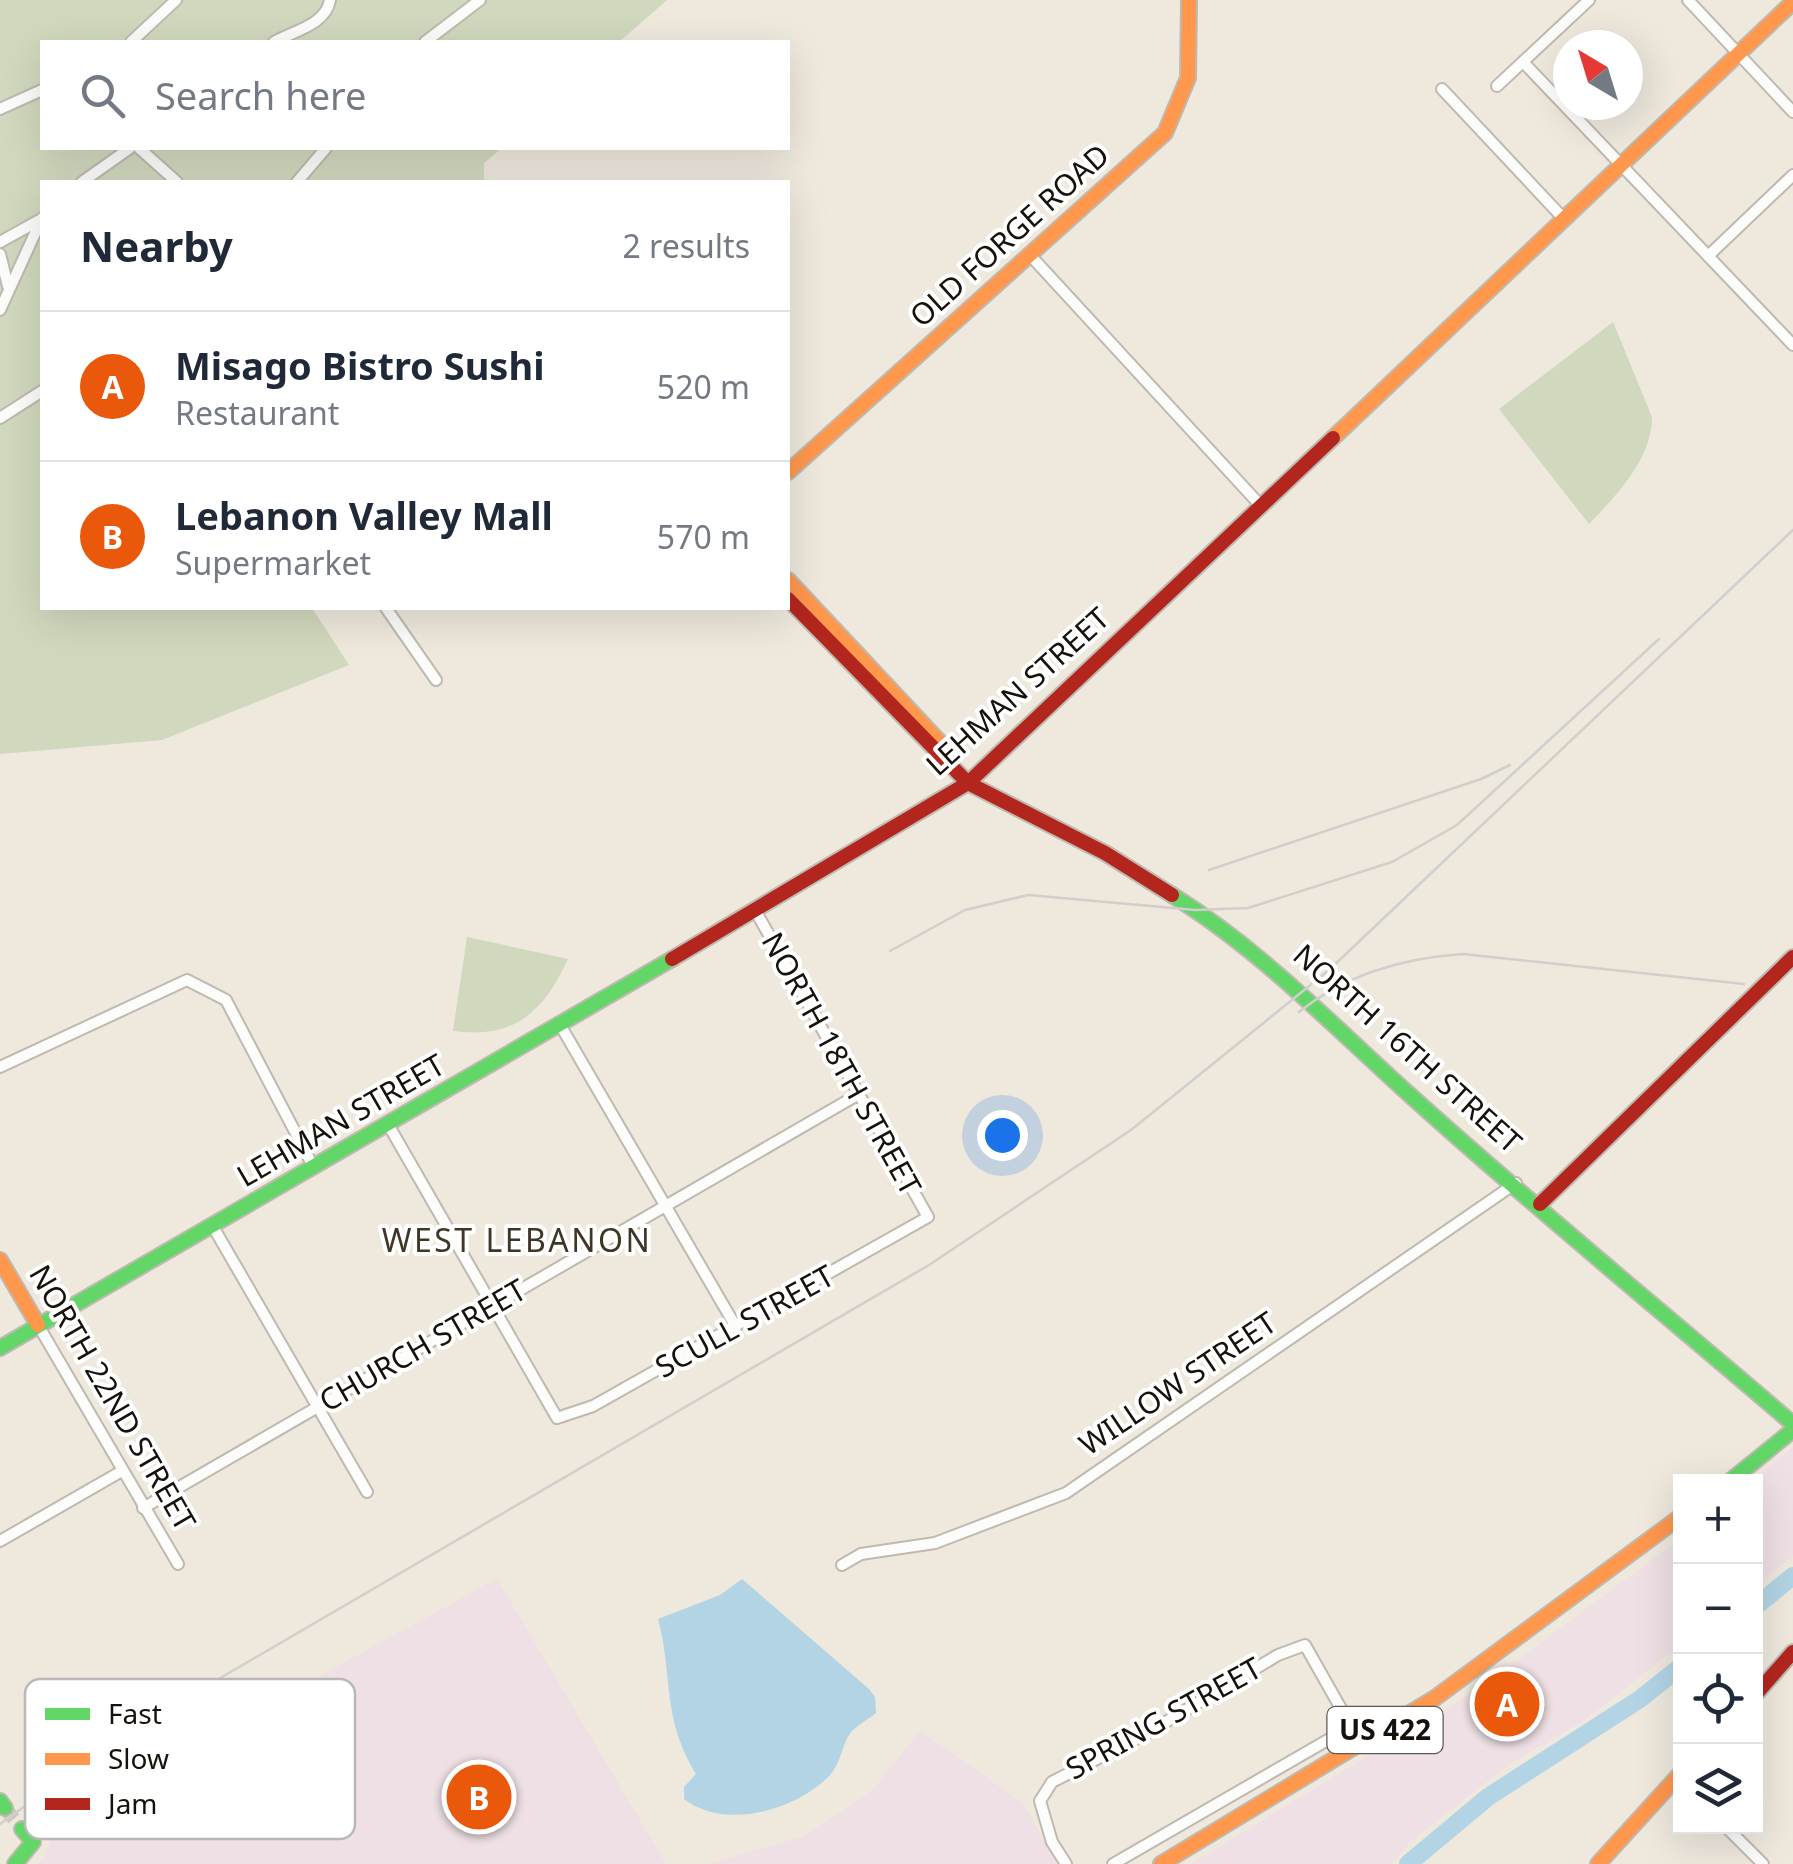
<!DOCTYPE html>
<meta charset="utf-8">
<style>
:root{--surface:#fff;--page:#f2f2f3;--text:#1f2937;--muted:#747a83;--line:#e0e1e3;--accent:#ea580c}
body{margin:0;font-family:"Noto Sans",sans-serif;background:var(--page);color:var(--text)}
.controls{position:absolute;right:30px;bottom:30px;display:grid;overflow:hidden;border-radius:0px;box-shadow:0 10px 40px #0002}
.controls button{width:90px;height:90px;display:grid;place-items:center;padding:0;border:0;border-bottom:2px solid var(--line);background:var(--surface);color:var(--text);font:50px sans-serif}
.compass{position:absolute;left:1553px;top:30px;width:90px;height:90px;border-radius:50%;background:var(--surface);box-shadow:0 10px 40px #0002;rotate:322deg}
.you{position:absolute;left:1002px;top:1135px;width:35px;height:35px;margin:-25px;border:8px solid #fff;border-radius:50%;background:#1a73e8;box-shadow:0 0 0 15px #1a73e833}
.badge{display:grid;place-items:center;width:65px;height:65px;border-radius:50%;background:var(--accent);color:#fff;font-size:32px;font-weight:700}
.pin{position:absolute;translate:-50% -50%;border:5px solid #fff;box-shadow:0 2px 10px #0006}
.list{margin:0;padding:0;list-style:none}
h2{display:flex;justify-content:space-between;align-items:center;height:130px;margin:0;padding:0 40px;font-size:42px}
h2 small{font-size:32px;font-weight:400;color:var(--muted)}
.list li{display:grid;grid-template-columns:65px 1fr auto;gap:30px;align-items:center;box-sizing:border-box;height:150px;padding:0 40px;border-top:2px solid var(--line)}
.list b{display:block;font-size:38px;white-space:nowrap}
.list p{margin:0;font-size:32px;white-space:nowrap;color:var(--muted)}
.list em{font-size:32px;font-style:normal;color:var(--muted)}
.icon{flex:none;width:55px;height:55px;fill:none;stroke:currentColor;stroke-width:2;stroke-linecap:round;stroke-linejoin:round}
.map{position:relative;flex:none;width:1793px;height:1864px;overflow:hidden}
.search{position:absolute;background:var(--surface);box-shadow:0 10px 40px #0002;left:40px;top:40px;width:750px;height:110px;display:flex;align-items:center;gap:25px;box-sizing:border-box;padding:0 35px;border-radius:0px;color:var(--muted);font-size:38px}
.panel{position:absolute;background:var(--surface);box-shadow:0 10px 40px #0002;left:40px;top:180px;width:750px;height:430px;border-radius:0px}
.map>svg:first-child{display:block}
</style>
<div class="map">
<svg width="1793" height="1864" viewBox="0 0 1793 1864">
<rect width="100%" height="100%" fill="#eee8dd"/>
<!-- commercial -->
<g fill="#eee0e4">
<polygon points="1793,1447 1793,1556 1756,1586 1753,1481"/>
<polygon points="1680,1539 1680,1645 1585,1720 1511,1763 1411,1841 1391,1864 1191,1864 1486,1684"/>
<polygon points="497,1579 666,1864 37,1864 45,1857 52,1834 267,1705"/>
<polygon points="920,1731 1023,1803 1057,1864 709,1864 805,1836 870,1793"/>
</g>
<!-- green -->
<g fill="#d0d8bd">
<polygon points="0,0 667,0 619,42 42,42 42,148 502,148 484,163 484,182 42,182 42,608 312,608 349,665 162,740 0,754"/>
<path d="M 1613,322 L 1652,417 C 1652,459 1616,496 1589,524 L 1499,409 Z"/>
<path d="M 467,937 L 568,959 C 543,1013 514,1039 453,1031 Z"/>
</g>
<!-- water -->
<path fill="#b2d4e5" d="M 742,1579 L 869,1689 L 875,1697 L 876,1713 C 869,1719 857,1725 851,1732 C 842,1744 841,1763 830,1775 C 797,1810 725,1831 684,1799 L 684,1787 L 696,1774 C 661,1715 674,1680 658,1619 L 720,1595 Z"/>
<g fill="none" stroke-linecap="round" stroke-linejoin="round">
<!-- river -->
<g stroke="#b2d4e5" stroke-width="18">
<polyline points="1756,1606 1793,1576"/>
<polyline points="1408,1864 1488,1797 1640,1699 1680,1667"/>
</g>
<!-- secondary-tunnel -->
<polyline stroke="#cec8be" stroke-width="14" stroke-dasharray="14 7" stroke-linecap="butt" points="5,1808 22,1829"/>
<defs>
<g id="street">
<polyline points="1688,0 1793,112"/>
<polyline points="131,42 176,0"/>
<path d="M 274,42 C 293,31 326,25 330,0"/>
<polyline points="425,42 480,0"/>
<polyline points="1523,62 1793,345"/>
<polyline points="1497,86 1589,0"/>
<polyline points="1442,89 1563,218"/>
<polyline points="0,109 42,90"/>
<polyline points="139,148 177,182"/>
<polyline points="82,182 130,148"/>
<polyline points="297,182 326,148"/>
<polyline points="0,242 38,221"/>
<polyline points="0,254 8,286"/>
<polyline points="1030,255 1261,506"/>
<polyline points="1708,256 1793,175"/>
<polyline points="0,310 42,218"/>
<polyline points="0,418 42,391"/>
<polyline points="386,608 436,680"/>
<polyline points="559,1023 736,1327"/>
<polyline points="0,1067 187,980 226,1000 314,1168"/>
<polyline points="389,1126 557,1418 593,1406 928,1217 755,910"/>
<polyline points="212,1225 367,1492"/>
<polyline points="38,1325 178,1564"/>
<polyline points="143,1508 859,1094"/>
<polyline points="0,1541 122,1471"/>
<polyline points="842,1565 861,1554 935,1543 1066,1493 1516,1183"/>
<polyline points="1725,1826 1763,1864"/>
<polyline points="1066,1864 1052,1842 1040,1801 1052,1782 1149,1732 1278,1655 1305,1645 1361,1744"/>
<polyline points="1113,1864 1352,1726"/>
</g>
<g id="fast">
<path d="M 1172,895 C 1262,951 1332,1025 1411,1096 C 1535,1208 1666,1315 1793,1424"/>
<polyline points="0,1348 672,959"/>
<polyline points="1729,1482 1793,1430"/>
<polyline points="0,1801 5,1808"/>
<polyline points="15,1864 33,1842 22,1829"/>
</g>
<g id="slow">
<polyline points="1333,438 1793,2"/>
<polyline points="788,472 1165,133 1188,78 1189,0"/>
<polyline points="788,580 948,751 951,763"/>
<polyline points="0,1260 38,1325"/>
<polyline points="1161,1864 1435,1698 1680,1517"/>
<polyline points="1598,1864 1680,1774"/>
</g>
<g id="jam">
<polyline points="788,599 968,783 1105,853 1172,895"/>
<polyline points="672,959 968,783 1333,438"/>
<polyline points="1540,1204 1793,957"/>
<polyline points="1756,1694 1793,1652"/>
</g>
</defs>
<!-- street casing -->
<use href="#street" stroke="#beb9b1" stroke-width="14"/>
<!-- fast casing -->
<use href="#fast" stroke="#beb9b1" stroke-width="18"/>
<!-- slow casing -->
<use href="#slow" stroke="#beb9b1" stroke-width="18"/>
<!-- jam casing -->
<use href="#jam" stroke="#beb9b1" stroke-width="18"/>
<!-- street -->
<use href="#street" stroke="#fcfcfa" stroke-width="10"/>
<!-- fast -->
<use href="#fast" stroke="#63d668" stroke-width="14"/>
<!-- slow -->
<use href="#slow" stroke="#ff974d" stroke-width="14"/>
<!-- jam -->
<use href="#jam" stroke="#b3261e" stroke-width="14"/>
<!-- rail -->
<g stroke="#d1cfcc" stroke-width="2.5">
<polyline points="1209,870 1481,779 1510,765"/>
<polyline points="890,951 965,910 1028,895 1195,910 1248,908 1392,862 1457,825 1659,639"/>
<path d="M 1299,1012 C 1346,974 1403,958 1463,954 L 1744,984"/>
<polyline points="0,1824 131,1730 929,1265 1131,1130 1329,970 1793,530"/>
</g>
</g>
<g text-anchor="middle" stroke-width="8" stroke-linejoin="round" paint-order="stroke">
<!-- shield labels -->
<rect fill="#fff" stroke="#5c5954" stroke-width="2.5" x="1327.5" y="1707" width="115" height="46" rx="8"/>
<g font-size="28" font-weight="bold" fill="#16120b">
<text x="1385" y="1740">US 422</text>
</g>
<!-- street labels -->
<g font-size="30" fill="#16120b" stroke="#fff">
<text transform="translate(1010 236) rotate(-42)" y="10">OLD FORGE ROAD</text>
<text transform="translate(1018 692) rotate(-42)" y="10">LEHMAN STREET</text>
<text transform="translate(1407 1049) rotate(42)" y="10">NORTH 16TH STREET</text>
<text transform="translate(841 1064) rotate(61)" y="10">NORTH 18TH STREET</text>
<text transform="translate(341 1121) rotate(-30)" y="10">LEHMAN STREET</text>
<text transform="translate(745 1322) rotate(-29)" y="10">SCULL STREET</text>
<text transform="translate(423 1346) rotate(-30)" y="10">CHURCH STREET</text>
<text transform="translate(1178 1384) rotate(-34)" y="10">WILLOW STREET</text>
<text transform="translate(112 1398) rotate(60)" y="10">NORTH 22ND STREET</text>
<text transform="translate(1164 1719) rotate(-29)" y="10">SPRING STREET</text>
</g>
<!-- neighbourhood labels -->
<g font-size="32" letter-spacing="2.5" fill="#3f3626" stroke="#fff">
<text x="517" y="1252">WEST LEBANON</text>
</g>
</g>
<!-- legend -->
<rect x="25" y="1679" width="330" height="160" rx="15" fill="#fff" stroke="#b9b8b6" stroke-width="2.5"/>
<rect x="45" y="1708" width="45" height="12" fill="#63d668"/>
<rect x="45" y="1753" width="45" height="12" fill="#ff974d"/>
<rect x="45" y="1798" width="45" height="12" fill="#b3261e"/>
<g font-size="28" fill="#16120b">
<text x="108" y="1724">Fast</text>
<text x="108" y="1769">Slow</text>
<text x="108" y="1814">Jam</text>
</g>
</svg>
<div class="controls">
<button>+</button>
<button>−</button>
<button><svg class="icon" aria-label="locate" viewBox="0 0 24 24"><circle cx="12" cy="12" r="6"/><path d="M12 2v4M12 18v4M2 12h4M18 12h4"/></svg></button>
<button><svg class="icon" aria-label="layers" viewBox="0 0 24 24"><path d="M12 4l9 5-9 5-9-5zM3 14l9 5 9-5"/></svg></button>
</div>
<svg class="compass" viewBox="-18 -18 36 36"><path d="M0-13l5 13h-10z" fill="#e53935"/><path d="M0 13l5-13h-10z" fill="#747a83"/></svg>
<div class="you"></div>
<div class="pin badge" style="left:1507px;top:1704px">A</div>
<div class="pin badge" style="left:479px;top:1797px">B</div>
<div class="search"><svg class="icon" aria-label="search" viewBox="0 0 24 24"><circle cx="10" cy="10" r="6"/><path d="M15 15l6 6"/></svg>Search here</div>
<section class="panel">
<h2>Nearby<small>2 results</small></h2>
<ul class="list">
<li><span class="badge">A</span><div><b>Misago Bistro Sushi</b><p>Restaurant</p></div><em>520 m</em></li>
<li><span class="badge">B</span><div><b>Lebanon Valley Mall</b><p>Supermarket</p></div><em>570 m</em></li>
</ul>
</section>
</div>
